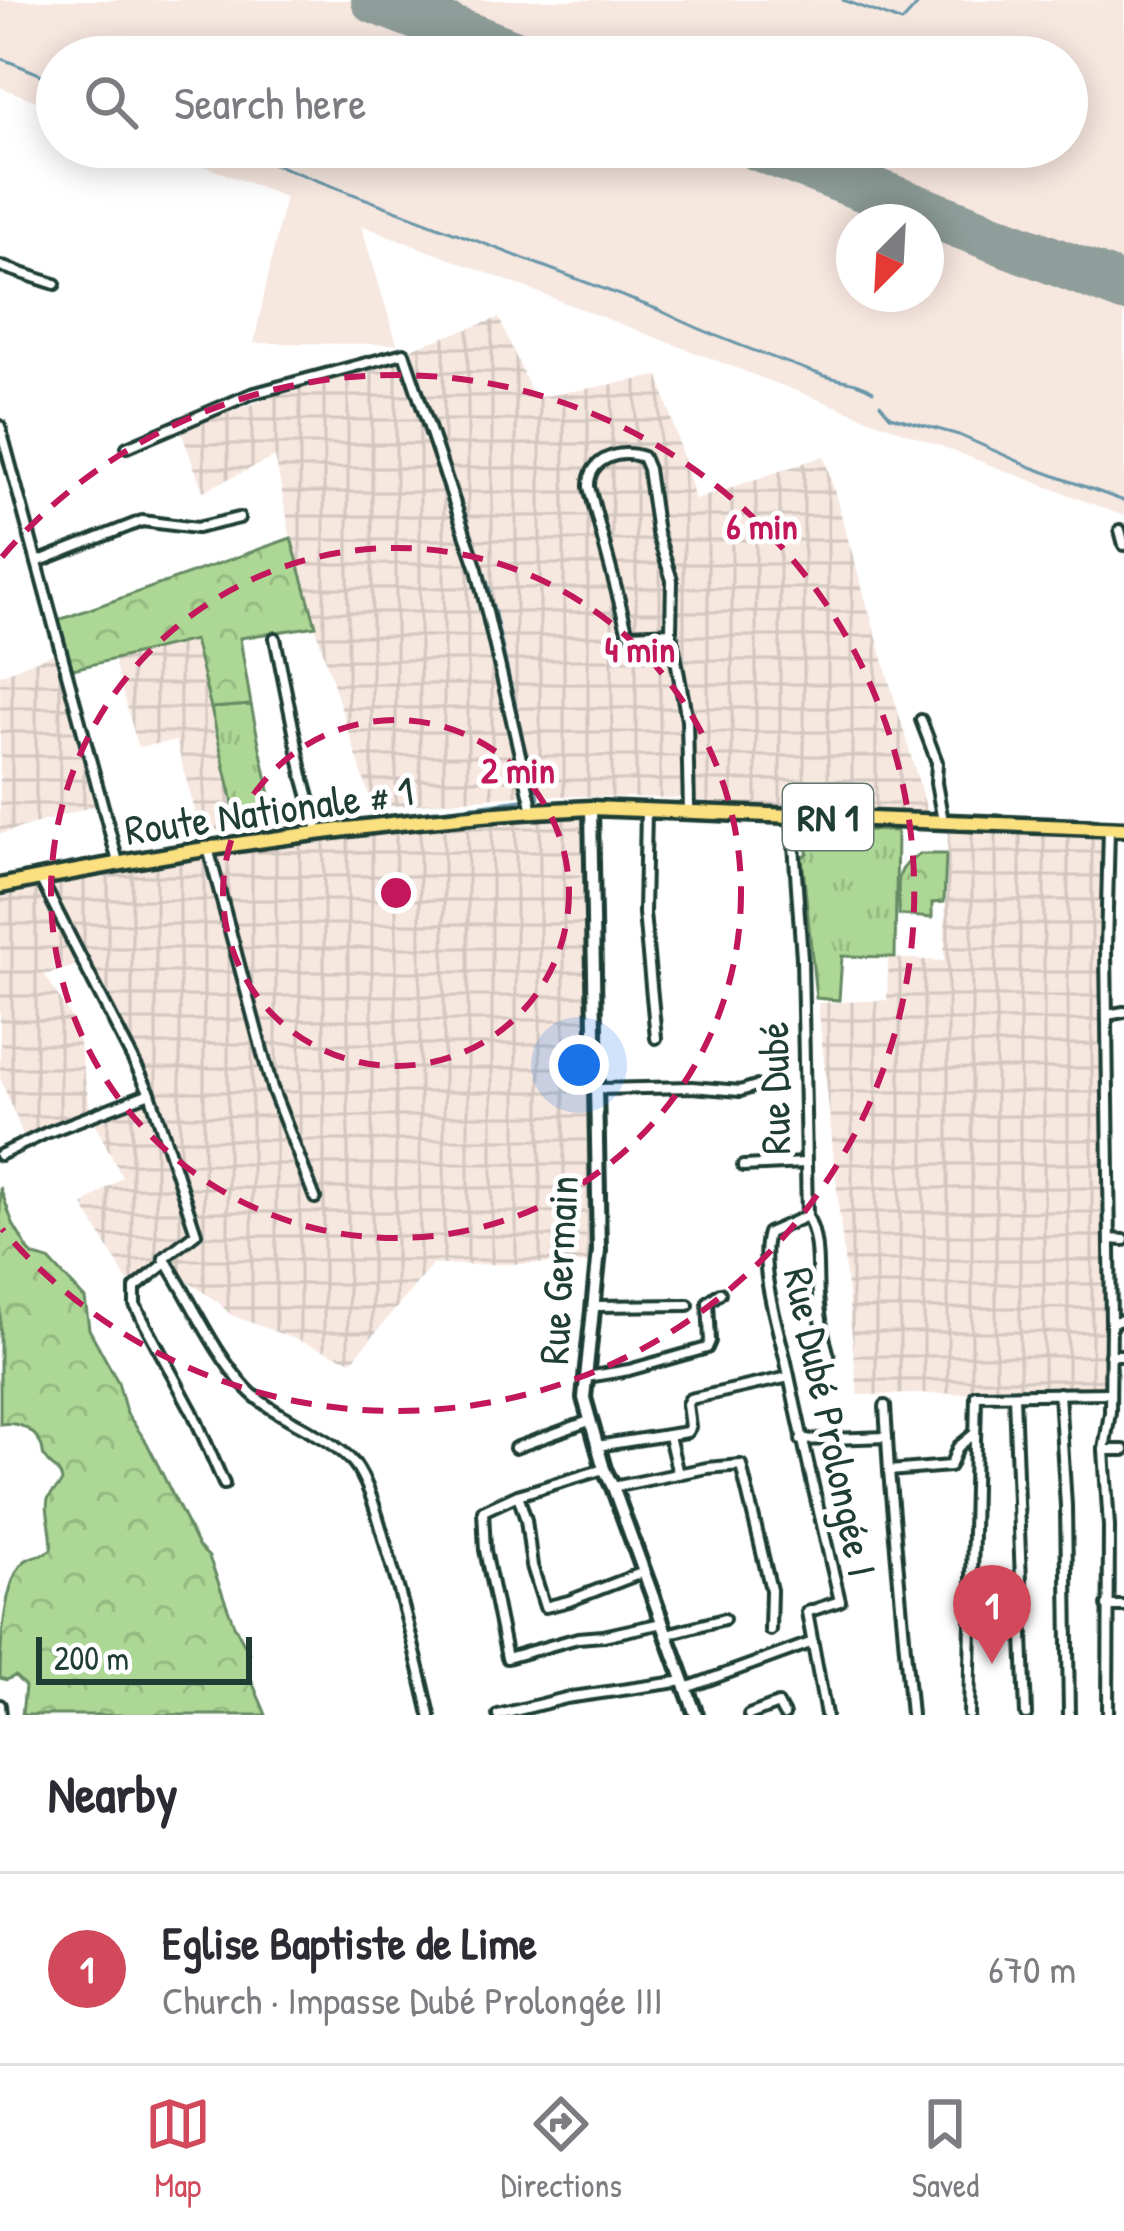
<!DOCTYPE html>
<meta charset="utf-8">
<style>
:root{--surface:#fff;--page:#f2f2f3;--text:#2b2b33;--muted:#7c7c81;--line:#e1e1e2;--accent:#d1495b}
body{margin:0;font-family:"Patrick Hand",sans-serif;background:var(--page);color:var(--text)}
.compass{position:absolute;left:836px;top:204px;width:108px;height:108px;border-radius:50%;background:var(--surface);box-shadow:0 6px 30px #0003;rotate:204deg}
.scale{position:absolute;left:36px;bottom:30px;width:216px;box-sizing:border-box;padding-left:12px;border:6px solid #1f3d34;border-top:0;font-size:33px;line-height:42px;white-space:nowrap;color:#1f3d34;-webkit-text-stroke:9px #fff;paint-order:stroke}
.you{position:absolute;left:579px;top:1065px;width:42px;height:42px;margin:-30px;border:9px solid #fff;border-radius:50%;background:#1a73e8;box-shadow:0 0 0 18px #1a73e833}
.badge{display:grid;place-items:center;width:78px;height:78px;border-radius:50%;background:var(--accent);color:#fff;font-size:39px;font-weight:700}
.pin{position:absolute;translate:-50% -99px;filter:drop-shadow(0 3px 6px #0008)}
.pin::after{content:'';position:absolute;top:63px;width:42px;height:36px;background:inherit;clip-path:polygon(0 0,100% 0,50% 100%)}
.list{margin:0;padding:0;list-style:none}
h2{display:flex;justify-content:space-between;align-items:center;height:156px;margin:0;padding:0 48px;font-size:51px}
h2 small{font-size:39px;font-weight:400;color:var(--muted)}
.list li{display:grid;grid-template-columns:78px 1fr auto;gap:36px;align-items:center;box-sizing:border-box;height:192px;padding:0 48px;border-top:3px solid var(--line)}
.list b{display:block;font-size:45px;white-space:nowrap}
.list p{margin:0;font-size:39px;white-space:nowrap;color:var(--muted)}
.list em{font-size:39px;font-style:normal;color:var(--muted)}
.icon{flex:none;width:66px;height:66px;fill:none;stroke:currentColor;stroke-width:2;stroke-linecap:round;stroke-linejoin:round}
.map{position:relative;flex:none;width:1124px;height:1715px;overflow:hidden}
.search{position:absolute;background:var(--surface);box-shadow:0 6px 30px #0003;left:36px;right:36px;top:36px;height:132px;display:flex;align-items:center;gap:30px;box-sizing:border-box;padding:0 42px;border-radius:66px;color:var(--muted);font-size:45px}
.sheet{height:348px;background:var(--surface)}
nav{display:flex;justify-content:space-around;align-items:center;box-sizing:border-box;height:168px;border-top:3px solid var(--line);background:var(--surface);font-size:33px;color:var(--muted)}
nav a{display:grid;justify-items:center;gap:6px}
nav .on{color:var(--accent)}
.map>svg:first-child{display:block}
</style>
<div class="map">
<svg width="1124" height="1715" viewBox="0 0 1124 1715">
<defs>
<pattern id="industrial-grid" width="8" height="8" patternUnits="userSpaceOnUse" patternTransform="scale(3)"><rect width="8" height="8" fill="#f6e7df"/><path d="M0 4h8M4 0v8" fill="none" stroke="#d2c7c0"/></pattern>
<pattern id="grass-tufts" width="24" height="20" patternUnits="userSpaceOnUse" patternTransform="scale(3)"><rect width="24" height="20" fill="#add795"/><path d="M3 7l-1-3M5 7V3M7 7l1-3M15 17l-1-3M17 17v-4M19 17l1-3" fill="none" stroke="#94b981"/></pattern>
<pattern id="forest-crowns" width="20" height="18" patternUnits="userSpaceOnUse" patternTransform="scale(3)"><rect width="20" height="18" fill="#add795"/><path d="M2 6a3 3 0 1 1 6 0M12 15a3 3 0 1 1 6 0" fill="none" stroke="#94b981"/></pattern>
</defs>
<rect width="100%" height="100%" fill="#fff"/>
<filter id="ink" filterUnits="userSpaceOnUse"><feTurbulence type="fractalNoise" baseFrequency=".00833" numOctaves="2"/><feDisplacementMap in="SourceGraphic" scale="24" xChannelSelector="R" yChannelSelector="G"/><feConvolveMatrix kernelMatrix="1 2 1 2 8 2 1 2 1" color-interpolation-filters="sRGB"/></filter>
<g filter="url(#ink)">
<!-- built -->
<path fill="#f6e7df" fill-rule="evenodd" d="M 0,0 L 1124,0 L 1124,516 L 361,225 L 397,344 L 254,343 L 285,197 L 155,147 L 1067,147 L 1067,57 L 57,57 L 57,109 L 0,87 ZM 854,222 L 926,222 L 926,294 L 854,294 Z"/>
<!-- industrial -->
<g fill="url(#industrial-grid)">
<polygon points="499,318 534,398 659,376 695,500 824,456 927,811 720,804 680,798 519,795 373,808 318,636 291,538 275,457 203,491 180,429"/>
<polygon points="194,640 239,827 201,834 176,741 138,747 113,658"/>
<polygon points="64,649 97,805 0,834 0,675"/>
<polygon points="588,813 595,1263 432,1265 352,1361 231,1315 218,1302 175,1273 156,1264 128,1282 83,1205 122,1177 92,1118 155,1093 89,964 78,965 45,975 76,1026 90,1108 24,1138 0,1077 0,894 199,852"/>
<polygon points="1103,830 1107,1391 858,1395 818,1003 887,1000 888,958 944,961 948,833"/>
</g>
<!-- grass -->
<g fill="url(#grass-tufts)" stroke="#668a64" stroke-width="3">
<polygon points="251,705 273,809 236,816 211,708"/>
<polygon points="800,828 897,831 895,957 842,956 839,1000 816,998 802,857 808,853 804,846 800,847 798,830"/>
</g>
<!-- forest -->
<g fill="url(#forest-crowns)" stroke="#668a64" stroke-width="3">
<polygon points="291,538 316,626 240,638 251,705 211,708 194,640 69,670 56,621"/>
<path d="M 921,854 L 946,854 L 944,902 L 932,903 L 932,918 L 899,915 C 899,886 891,869 921,854 Z"/>
<path d="M 0,1187 L 13,1224 L 29,1251 L 34,1256 L 49,1260 L 85,1299 L 89,1329 L 118,1382 L 126,1412 L 147,1443 L 198,1546 L 209,1557 L 234,1625 L 249,1653 C 245,1675 259,1695 266,1715 L 22,1715 L 25,1686 L 15,1676 L 6,1680 L 0,1678 C 0,1652 4,1577 25,1561 C 34,1554 43,1557 51,1549 C 54,1532 43,1507 49,1497 C 53,1491 59,1488 62,1481 C 59,1468 51,1468 44,1457 C 43,1454 43,1450 42,1447 C 35,1428 18,1422 0,1424 Z"/>
</g>
<g fill="none" stroke-linecap="round" stroke-linejoin="round">
<!-- stream -->
<g stroke="#6796a9" stroke-width="3">
<polyline points="843,0 902,22 922,0"/>
<polyline points="0,58 57,81"/>
<path d="M 229,147 L 659,310 C 711,336 765,355 819,374 C 837,381 857,380 873,391"/>
<polyline points="880,404 890,416 959,435 1031,467 1124,501"/>
<polyline points="459,495 490,590"/>
<polyline points="493,605 522,735"/>
<polyline points="527,753 539,798"/>
<polyline points="449,809 529,799"/>
<polyline points="326,824 435,810"/>
</g>
<!-- taxiway -->
<polyline stroke="#8f9e9a" stroke-width="18" points="412,0 437,24"/>
<!-- runway -->
<g stroke="#8f9e9a" stroke-width="48">
<polyline points="375,0 523,57"/>
<polyline points="758,147 1124,288"/>
</g>
<defs>
<g id="street">
<polyline points="0,266 55,284"/>
<polyline points="0,426 118,862"/>
<polyline points="127,447 251,394 404,353 477,569 533,811"/>
<polyline points="1120,530 1124,545"/>
<polyline points="37,562 142,521 197,528 239,518"/>
<path d="M 671,632 L 631,634 L 627,630 L 589,487 C 588,459 620,448 643,457 L 648,469 L 657,533 L 672,580 L 671,632 L 687,720 L 689,811"/>
<polyline points="275,638 303,776 319,834"/>
<polyline points="921,720 937,762 936,783 943,821"/>
<polyline points="646,810 644,913 656,1038"/>
<path d="M 792,816 L 802,958 L 807,1216 C 820,1240 816,1270 818,1296 C 820,1317 823,1336 829,1356"/>
<polyline points="208,848 272,1088 315,1198"/>
<path d="M 41,880 L 150,1093 L 196,1233 L 164,1258 C 192,1301 212,1351 247,1389 C 276,1420 340,1438 358,1469 C 372,1492 379,1521 386,1546 C 403,1602 417,1658 430,1715"/>
<polyline points="1107,1015 1124,1012"/>
<polyline points="597,1089 692,1087 740,1091 756,1086"/>
<polyline points="0,1155 46,1133 150,1093"/>
<polyline points="743,1166 805,1163"/>
<path d="M 807,1216 L 768,1233 C 758,1266 778,1328 786,1362 C 803,1442 821,1522 840,1601 L 807,1612 L 826,1715"/>
<polyline points="1110,1239 1124,1240"/>
<polyline points="167,1262 135,1288 135,1305 193,1413 224,1484"/>
<polyline points="595,1306 688,1305"/>
<polyline points="1111,1322 1124,1320"/>
<polyline points="1110,1355 1124,1355"/>
<polyline points="587,1377 629,1370 707,1348 710,1341 708,1302 720,1293"/>
<polyline points="1059,1393 1066,1506 1069,1715"/>
<polyline points="1014,1395 1026,1715"/>
<polyline points="885,1406 889,1471"/>
<polyline points="669,1436 678,1474"/>
<polyline points="801,1440 887,1437"/>
<polyline points="597,1446 687,1432 690,1427 687,1404 690,1399 789,1377"/>
<polyline points="515,1448 589,1421"/>
<polyline points="1104,1450 1124,1450"/>
<polyline points="604,1469 518,1495 483,1511 485,1550 507,1658 578,1638 603,1636 662,1623"/>
<polyline points="613,1487 707,1468 741,1465 771,1590 770,1630"/>
<polyline points="518,1495 526,1520 532,1566 545,1607 569,1601 644,1572"/>
<polyline points="1107,1606 1124,1606"/>
<polyline points="667,1634 724,1619"/>
<polyline points="686,1688 813,1642"/>
<polyline points="0,1705 1,1715"/>
<polyline points="498,1715 566,1698 684,1681"/>
<polyline points="749,1715 778,1704 784,1715"/>
<polyline points="911,1715 889,1471 950,1466 958,1447 974,1434"/>
<polyline points="969,1715 976,1395 1110,1393"/>
<polyline points="1108,1715 1109,1527 1104,1450 1110,1412 1111,1322 1106,948 1109,829"/>
</g>
<polyline id="secondary" points="591,808 599,1251 584,1398 604,1469 613,1487 696,1715"/>
<path id="primary" d="M 0,886 C 194,847 393,817 591,808 L 1124,829"/>
</defs>
<!-- street casing -->
<use href="#street" stroke="#1f3d34" stroke-width="16"/>
<!-- secondary casing -->
<use href="#secondary" stroke="#1f3d34" stroke-width="20"/>
<!-- primary casing -->
<use href="#primary" stroke="#1f3d34" stroke-width="21"/>
<!-- street -->
<use href="#street" stroke="#fff" stroke-width="8"/>
<!-- secondary -->
<use href="#secondary" stroke="#fff" stroke-width="10"/>
<!-- primary -->
<use href="#primary" stroke="#fbe080" stroke-width="12"/>
</g>
</g>
<!-- distance rings -->
<g fill="none" stroke="#c2185b" stroke-width="6" stroke-dasharray="21 15">
<circle cx="396" cy="893" r="173"/>
<circle cx="396" cy="893" r="345"/>
<path d="M2 557A518 518 0 1 1 2 1229"/>
</g>
<g text-anchor="middle" stroke-width="10" stroke-linejoin="round" paint-order="stroke">
<!-- shield labels -->
<rect fill="#fff" stroke="#627771" stroke-width="3" x="783" y="784" width="90" height="66" rx="9"/>
<g font-size="39" font-weight="bold" fill="#1f3d34">
<text x="828" y="831">RN 1</text>
</g>
<!-- street labels -->
<g font-size="42" fill="#1f3d34" stroke="#fff">
<text transform="translate(269 810) rotate(-8)" y="15">Route Nationale # 1</text>
<text transform="translate(774 1088) rotate(-91)" y="15">Rue Dubé</text>
<text transform="translate(558 1270) rotate(-87)" y="15">Rue Germain</text>
<text transform="translate(831 1422) rotate(78)" y="15">Rue Dubé Prolongée I</text>
</g>
</g>
<circle cx="396" cy="893" r="18" fill="#c2185b" stroke="#fff" stroke-width="6"/>
<g font-size="36" text-anchor="middle" font-weight="bold" fill="#c2185b" stroke="#fff" stroke-width="10" stroke-linejoin="round" paint-order="stroke">
<text x="762" y="539">6 min</text>
<text x="640" y="662">4 min</text>
<text x="518" y="783">2 min</text>
</g>
</svg>
<svg class="compass" viewBox="-18 -18 36 36"><path d="M0-13l5 13h-10z" fill="#e53935"/><path d="M0 13l5-13h-10z" fill="#7c7c81"/></svg>
<div class="scale">200 m</div>
<div class="you"></div>
<div class="pin badge" style="left:992px;top:1664px">1</div>
<div class="search"><svg class="icon" aria-label="search" viewBox="0 0 24 24"><circle cx="10" cy="10" r="6"/><path d="M15 15l6 6"/></svg>Search here</div>
</div>
<section class="sheet">
<h2>Nearby<small></small></h2>
<ul class="list">
<li><span class="badge">1</span><div><b>Eglise Baptiste de Lime</b><p>Church · Impasse Dubé Prolongée III</p></div><em>670 m</em></li>
</ul>
</section>
<nav>
<a class="on"><svg class="icon" aria-label="map" viewBox="0 0 24 24"><path d="M3 6l6-2 6 2 6-2v14l-6 2-6-2-6 2zM9 4v14M15 6v14"/></svg>Map</a>
<a><svg class="icon" aria-label="directions" viewBox="0 0 24 24"><path d="M12 3l9 9-9 9-9-9zM9 14v-3h6M13 9l2 2-2 2"/></svg>Directions</a>
<a><svg class="icon" aria-label="saved" viewBox="0 0 24 24"><path d="M7 4h10v16l-5-4-5 4z"/></svg>Saved</a>
</nav>
